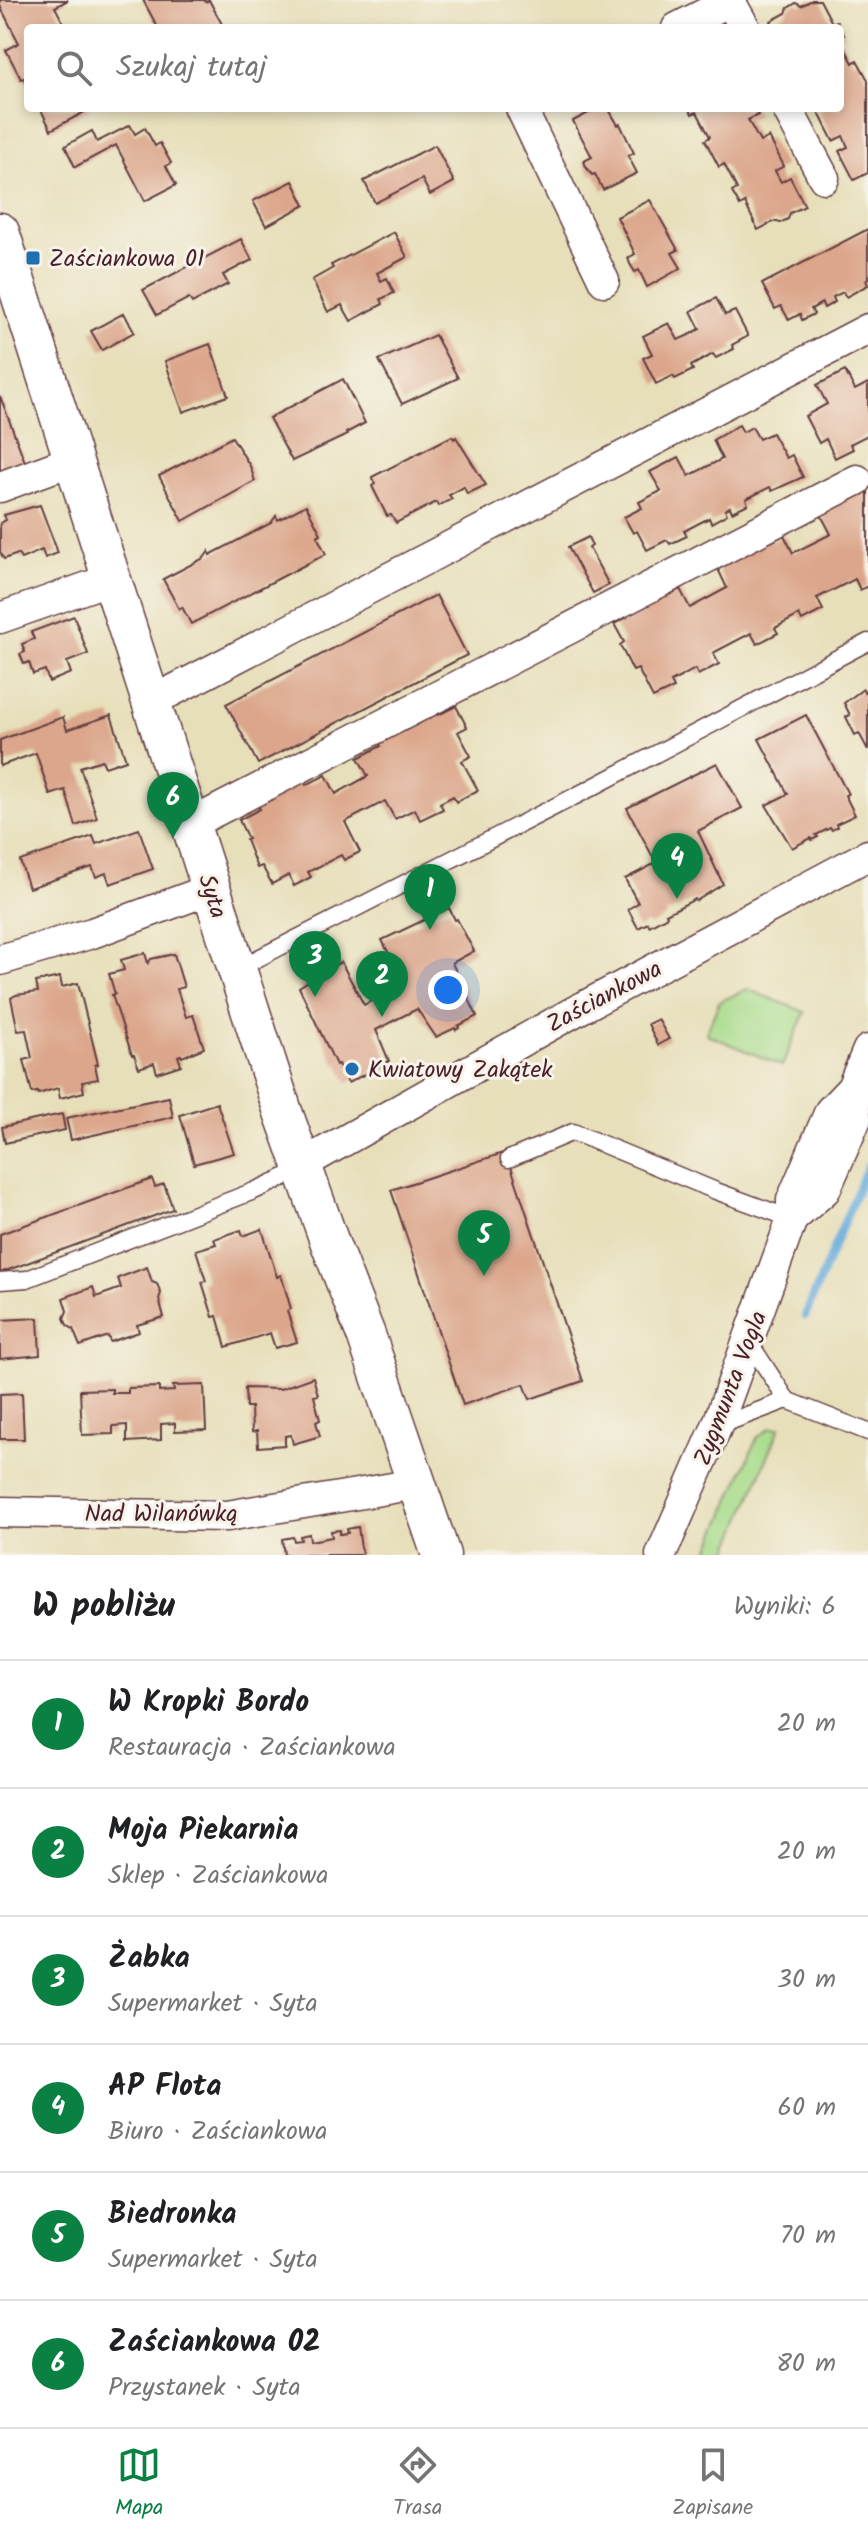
<!DOCTYPE html>
<html lang="pl">
<meta charset="utf-8">
<style>
:root{--surface:#fff;--page:#f6f6f6;--text:#202124;--muted:#757577;--line:#e0e0e0;--accent:#0b8043}
body{margin:0;font-family:Kalam,sans-serif;background:var(--page);color:var(--text)}
.you{position:absolute;left:448px;top:990px;width:28px;height:28px;margin:-20px;border:6px solid #fff;border-radius:50%;background:#1a73e8;box-shadow:0 0 0 12px #1a73e833}
.badge{display:grid;place-items:center;width:52px;height:52px;border-radius:50%;background:var(--accent);color:#fff;font-size:26px;font-weight:700}
.pin{position:absolute;translate:-50% -66px;filter:drop-shadow(0 2px 4px #0008)}
.pin::after{content:'';position:absolute;top:42px;width:28px;height:24px;background:inherit;clip-path:polygon(0 0,100% 0,50% 100%)}
.list{margin:0;padding:0;list-style:none}
h2{display:flex;justify-content:space-between;align-items:center;height:104px;margin:0;padding:0 32px;font-size:34px}
h2 small{font-size:26px;font-weight:400;color:var(--muted)}
.list li{display:grid;grid-template-columns:52px 1fr auto;gap:24px;align-items:center;box-sizing:border-box;height:128px;padding:0 32px;border-top:2px solid var(--line)}
.list b{display:block;font-size:30px;white-space:nowrap}
.list p{margin:0;font-size:26px;white-space:nowrap;color:var(--muted)}
.list em{font-size:26px;font-style:normal;color:var(--muted)}
.icon{flex:none;width:44px;height:44px;fill:none;stroke:currentColor;stroke-width:2;stroke-linecap:round;stroke-linejoin:round}
.map{position:relative;flex:none;width:868px;height:1555px;overflow:hidden}
.search{position:absolute;background:var(--surface);box-shadow:0 4px 12px #0003;left:24px;right:24px;top:24px;height:88px;display:flex;align-items:center;gap:20px;box-sizing:border-box;padding:0 28px;border-radius:8px;color:var(--muted);font-size:30px}
.sheet{height:872px;background:var(--surface)}
nav{display:flex;justify-content:space-around;align-items:center;box-sizing:border-box;height:112px;border-top:2px solid var(--line);background:var(--surface);font-size:22px;color:var(--muted)}
nav a{display:grid;justify-items:center;gap:4px}
nav .on{color:var(--accent)}
.map>svg:first-child{display:block}
</style>
<div class="map">
<svg width="868" height="1555" viewBox="0 0 868 1555">
<rect width="100%" height="100%" fill="#f7f3e8"/>
<filter id="ink" filterUnits="userSpaceOnUse"><feTurbulence type="fractalNoise" baseFrequency=".0125" numOctaves="2"/><feDisplacementMap in="SourceGraphic" scale="16" xChannelSelector="R" yChannelSelector="G"/><feConvolveMatrix kernelMatrix="1 2 1 2 8 2 1 2 1" color-interpolation-filters="sRGB"/></filter>
<filter id="wash" filterUnits="userSpaceOnUse"><feTurbulence type="fractalNoise" baseFrequency=".006" numOctaves="4" result="noise"/><feDisplacementMap in="SourceGraphic" scale="32" xChannelSelector="R" yChannelSelector="G"/><feGaussianBlur stdDeviation="1.8" result="paint"/><feColorMatrix in="noise" values="0 0 0 0 0 0 0 0 0 0 0 0 0 0 0 0 0 1.4 0 .05"/><feComposite in="paint" operator="in"/></filter>
<g filter="url(#wash)">
<rect width="100%" height="100%" fill="#e7dfba"/>
<!-- green -->
<g fill="#a8dc8c" stroke="#797e5c" stroke-width="2">
<polygon points="747,989 805,1012 782,1066 706,1034 719,1002"/>
<polygon points="780,1427 727,1555 707,1555 757,1438 770,1428"/>
</g>
<g fill="none" stroke-linecap="round" stroke-linejoin="round">
<!-- stream -->
<polyline stroke="#65abdb" stroke-width="8" points="805,1316 868,1165"/>
</g>
<g id="blocks">
<!-- building -->
<g fill="#dba68b">
<polygon points="0,0 68,0 55,7 66,28 28,28 28,86 24,78 21,79 6,50 19,43 0,6"/>
<polygon points="143,0 204,0 206,2 209,0 224,28 158,28"/>
<polygon points="812,0 820,0 832,23 837,21 844,35 840,37 840,28 775,28 771,21 786,13 788,8 796,3 801,6"/>
<polygon points="840,39 853,63 857,60 868,80 868,173 854,180 839,151 848,147 843,136 833,141 818,111 825,108 840,108"/>
<polygon points="40,108 92,108 51,130"/>
<polygon points="598,108 608,108 618,125 620,124 634,153 628,156 637,173 603,190 595,174 592,175 586,167 584,161 592,157 573,121"/>
<polygon points="689,108 754,108 758,115 748,120 760,142 769,137 784,166 775,171 781,182 790,177 805,206 790,213 788,219 780,223 775,221 758,230 745,203 740,206 732,192 737,189 724,164 719,167 705,140 710,137 697,112 692,114"/>
<polygon points="130,125 135,134 145,128 155,146 160,143 171,163 166,166 176,185 145,201 116,145 75,167 65,146 92,131 97,142"/>
<polygon points="435,145 454,182 430,195 422,179 375,203 364,181"/>
<polygon points="293,181 305,205 266,226 253,201"/>
<polygon points="650,200 678,250 672,253 681,268 647,287 639,270 635,272 630,264 628,258 635,254 617,217"/>
<polygon points="868,229 868,278 866,280 868,285 846,297 843,292 833,297 835,302 824,308 822,303 811,309 814,314 802,320 800,314 789,320 781,306 775,309 762,284"/>
<polygon points="394,232 407,257 377,273 381,281 387,278 394,293 381,299 383,304 351,321 342,305 328,312 312,280 333,268 331,265"/>
<polygon points="241,239 252,260 223,275 228,284 192,303 189,298 157,315 143,290"/>
<polygon points="716,298 725,315 735,311 748,336 732,345 734,349 716,358 713,354 691,366 693,370 675,379 673,376 656,384 643,358 652,354 643,336 669,323 678,340 689,335 700,329 691,311"/>
<polygon points="124,313 134,332 102,350 91,331"/>
<polygon points="435,335 458,378 402,404 379,360"/>
<polygon points="210,344 228,396 183,412 165,361"/>
<polygon points="845,371 855,390 868,383 868,435 850,444 853,449 835,458 826,439 819,443 805,416 827,404 817,385"/>
<polygon points="343,379 365,423 346,433 347,435 292,461 269,418"/>
<polygon points="0,396 25,462 0,472"/>
<polygon points="739,425 743,432 752,427 759,439 772,433 786,458 792,455 803,477 772,491 770,487 746,499 748,504 732,512 730,507 725,510 727,514 711,523 709,518 684,531 687,536 670,544 667,540 647,550 637,531 633,533 624,517 642,508 639,502 661,491 650,472 679,457 689,476 722,459 713,440"/>
<polygon points="452,436 454,439 456,437 486,485 467,494 464,487 449,495 452,499 438,506 436,502 396,523 391,515 387,516 372,486 375,484 372,477"/>
<polygon points="232,437 250,466 255,481 183,521 159,476"/>
<polygon points="868,486 868,586 860,590 855,579 817,598 823,610 802,621 799,615 775,628 778,633 757,644 751,633 713,653 719,664 698,675 695,669 671,682 674,688 653,698 638,669 633,671 620,645 624,642 614,624 627,617 625,613 665,592 667,596 680,589 690,608 727,588 718,569 730,563 729,559 769,538 771,542 784,535 793,553 831,534 821,515"/>
<polygon points="40,505 58,553 45,558 42,550 21,559 18,554 4,559 0,552 0,523 6,520 4,515"/>
<polygon points="306,505 321,534 317,536 326,554 191,624 182,607 179,609 163,579 204,558 209,551 210,555 271,523 276,516 278,520"/>
<polygon points="588,537 592,546 589,548 609,585 593,593 568,547"/>
<polygon points="436,595 467,655 258,764 226,704"/>
<polygon points="74,616 88,654 67,662 71,673 49,682 45,670 33,674 29,662 24,664 20,654 25,652 22,644 34,639 31,632"/>
<polygon points="863,689 864,692 868,690 868,750 859,733 855,735 846,717 850,715 844,703"/>
<polygon points="456,706 467,727 458,732 471,756 462,761 478,790 456,802 453,796 440,803 443,809 420,820 415,809 395,819 385,801 345,822 360,852 344,860 341,855 308,872 311,877 294,886 289,875 272,884 262,866 257,868 246,840 248,839 239,820 260,809 258,806 304,781 306,785 326,775 336,794 339,792 368,776 358,758 381,746 379,742 437,712 438,715"/>
<polygon points="111,715 126,760 105,767 102,760 80,767 97,818 76,826 65,790 50,795 36,753 0,766 0,740 63,717 67,730"/>
<polygon points="806,715 848,794 845,795 855,815 836,824 837,827 832,830 830,828 816,835 818,837 812,840 811,838 792,848 766,805 788,794 759,739"/>
<polygon points="717,763 742,808 698,831 723,884 696,901 695,899 666,914 667,916 649,926 648,923 638,928 628,909 638,903 625,879 656,863 627,808"/>
<polygon points="139,829 153,869 110,884 106,873 96,877 92,867 29,888 20,861 93,836 96,844"/>
<polygon points="449,908 455,920 457,919 474,951 452,963 477,1016 458,1026 459,1028 456,1030 455,1028 436,1037 417,1009 397,1019 376,1030 389,1061 371,1071 372,1074 368,1076 367,1073 348,1083 338,1064 336,1065 299,987 310,980 309,978 341,962 364,1005 404,984 382,940"/>
<polygon points="145,953 148,963 151,959 174,954 184,987 177,989 186,1017 193,1015 204,1048 182,1057 181,1055 178,1056 181,1065 157,1073 154,1063 139,1068 134,1055 132,1055 112,995 115,994 109,974 124,970 121,960"/>
<polygon points="60,977 62,987 78,983 98,1064 95,1065 98,1079 82,1082 84,1092 60,1098 58,1088 38,1094 37,1092 32,1093 24,1060 32,1058 26,1030 18,1031 11,998 16,995 38,992 36,982"/>
<polygon points="658,1019 669,1039 658,1045 648,1024"/>
<polygon points="169,1097 173,1117 71,1140 66,1118"/>
<polygon points="217,1103 234,1153 194,1164 180,1115"/>
<polygon points="62,1114 65,1130 5,1143 2,1127"/>
<polygon points="506,1152 583,1381 530,1399 524,1384 463,1405 391,1190"/>
<polygon points="152,1179 155,1187 164,1184 173,1209 0,1273 0,1234"/>
<polygon points="262,1229 277,1277 281,1275 291,1309 287,1311 297,1342 275,1348 270,1333 226,1347 217,1316 213,1317 202,1282 206,1281 196,1250 216,1244 214,1239 241,1230 243,1236"/>
<polygon points="147,1267 152,1282 157,1284 161,1293 159,1299 164,1317 137,1325 139,1332 110,1342 108,1336 80,1346 73,1329 67,1325 64,1318 67,1311 63,1298 93,1287 96,1297 110,1292 121,1288 118,1278"/>
<polygon points="38,1318 40,1355 0,1359 0,1320"/>
<polygon points="313,1377 318,1395 314,1396 320,1420 316,1422 320,1436 293,1444 291,1435 285,1436 285,1445 258,1447 257,1431 252,1432 251,1407 246,1407 245,1388 280,1389"/>
<polygon points="204,1385 206,1430 175,1431 175,1423 161,1424 161,1440 143,1441 127,1442 127,1425 113,1426 113,1434 82,1435 80,1390 112,1389 112,1393 128,1393 128,1388 159,1387 159,1392 174,1391 173,1386"/>
<polygon points="22,1393 24,1439 0,1439 0,1394"/>
<polygon points="358,1527 362,1555 284,1555 282,1539 293,1537 294,1541 301,1540 300,1536 309,1534 310,1541 332,1537 331,1531 340,1530 340,1534 348,1533 347,1529"/>
</g>
</g>
</g>
<g filter="url(#ink)">
<use href="#blocks" fill-opacity="0" stroke="#623c40" stroke-width="2"/>
<g fill="none" stroke-linecap="round" stroke-linejoin="round">
<defs>
<g id="service">
<polyline points="237,969 593,787 868,642"/>
<polyline points="509,1159 573,1132 716,1191 792,1219"/>
<polyline points="0,1281 27,1279 254,1191 285,1177 301,1165"/>
<polyline points="749,1342 787,1400 868,1432"/>
<polyline points="718,1426 787,1400"/>
</g>
<g id="minor">
<polyline points="730,1 745,28"/>
<polyline points="677,28 732,0"/>
<polyline points="521,108 604,281"/>
<polyline points="787,108 824,178"/>
<polyline points="0,487 73,460"/>
<polyline points="0,618 111,579"/>
<polyline points="150,699 170,692 868,329"/>
<polyline points="190,822 208,815 857,480"/>
<polyline points="0,960 92,933 211,889"/>
<polyline points="301,1165 570,1014 868,855"/>
<polyline points="792,1219 825,1190 856,1119 852,1088"/>
<polyline points="0,1512 227,1516 416,1484"/>
<polyline points="661,1555 717,1426 792,1219 792,1200 830,1111 852,1088 868,1050"/>
</g>
<polyline id="tertiary" points="0,232 283,1112 331,1246 366,1335 441,1555"/>
</defs>
<!-- service casing -->
<use href="#service" stroke="#623c40" stroke-width="19"/>
<!-- minor casing -->
<use href="#minor" stroke="#623c40" stroke-width="33"/>
<!-- tertiary casing -->
<use href="#tertiary" stroke="#623c40" stroke-width="41"/>
<!-- service -->
<use href="#service" stroke="#fff" stroke-width="16"/>
<!-- minor -->
<use href="#minor" stroke="#fff" stroke-width="30"/>
<!-- tertiary -->
<use href="#tertiary" stroke="#fff" stroke-width="38"/>
</g>
</g>
<!-- markers -->
<g fill="#1f6fb2" stroke="#f7f3e8" stroke-width="3">
<rect x="25" y="250" width="16" height="16" rx="4"/>
<circle cx="352" cy="1069" r="8"/>
</g>
<g text-anchor="middle" stroke-width="6" stroke-linejoin="round" paint-order="stroke">
<!-- poi labels -->
<g font-size="24" fill="#4a1f2b" stroke="#f7f3e8" text-anchor="start">
<text x="49" y="266">Zaściankowa 01</text>
<text x="368" y="1077">Kwiatowy Zakątek</text>
</g>
<!-- street labels -->
<g font-size="24" fill="#4a1f2b" stroke="#f7f3e8">
<text transform="translate(213 896) rotate(72)" y="8">Syta</text>
<text transform="translate(604 996) rotate(-28)" y="8">Zaściankowa</text>
<text transform="translate(730 1388) rotate(-69)" y="8">Zygmunta Vogla</text>
<text x="161" y="1521">Nad Wilanówką</text>
</g>
</g>
</svg>
<div class="you"></div>
<div class="pin badge" style="left:430px;top:930px">1</div>
<div class="pin badge" style="left:382px;top:1017px">2</div>
<div class="pin badge" style="left:315px;top:997px">3</div>
<div class="pin badge" style="left:677px;top:899px">4</div>
<div class="pin badge" style="left:484px;top:1276px">5</div>
<div class="pin badge" style="left:173px;top:838px">6</div>
<div class="search"><svg class="icon" aria-label="search" viewBox="0 0 24 24"><circle cx="10" cy="10" r="6"/><path d="M15 15l6 6"/></svg>Szukaj tutaj</div>
</div>
<section class="sheet">
<h2>W pobliżu<small>Wyniki: 6</small></h2>
<ul class="list">
<li><span class="badge">1</span><div><b>W Kropki Bordo</b><p>Restauracja · Zaściankowa</p></div><em>20 m</em></li>
<li><span class="badge">2</span><div><b>Moja Piekarnia</b><p>Sklep · Zaściankowa</p></div><em>20 m</em></li>
<li><span class="badge">3</span><div><b>Żabka</b><p>Supermarket · Syta</p></div><em>30 m</em></li>
<li><span class="badge">4</span><div><b>AP Flota</b><p>Biuro · Zaściankowa</p></div><em>60 m</em></li>
<li><span class="badge">5</span><div><b>Biedronka</b><p>Supermarket · Syta</p></div><em>70 m</em></li>
<li><span class="badge">6</span><div><b>Zaściankowa 02</b><p>Przystanek · Syta</p></div><em>80 m</em></li>
</ul>
</section>
<nav>
<a class="on"><svg class="icon" aria-label="map" viewBox="0 0 24 24"><path d="M3 6l6-2 6 2 6-2v14l-6 2-6-2-6 2zM9 4v14M15 6v14"/></svg>Mapa</a>
<a><svg class="icon" aria-label="directions" viewBox="0 0 24 24"><path d="M12 3l9 9-9 9-9-9zM9 14v-3h6M13 9l2 2-2 2"/></svg>Trasa</a>
<a><svg class="icon" aria-label="saved" viewBox="0 0 24 24"><path d="M7 4h10v16l-5-4-5 4z"/></svg>Zapisane</a>
</nav>
